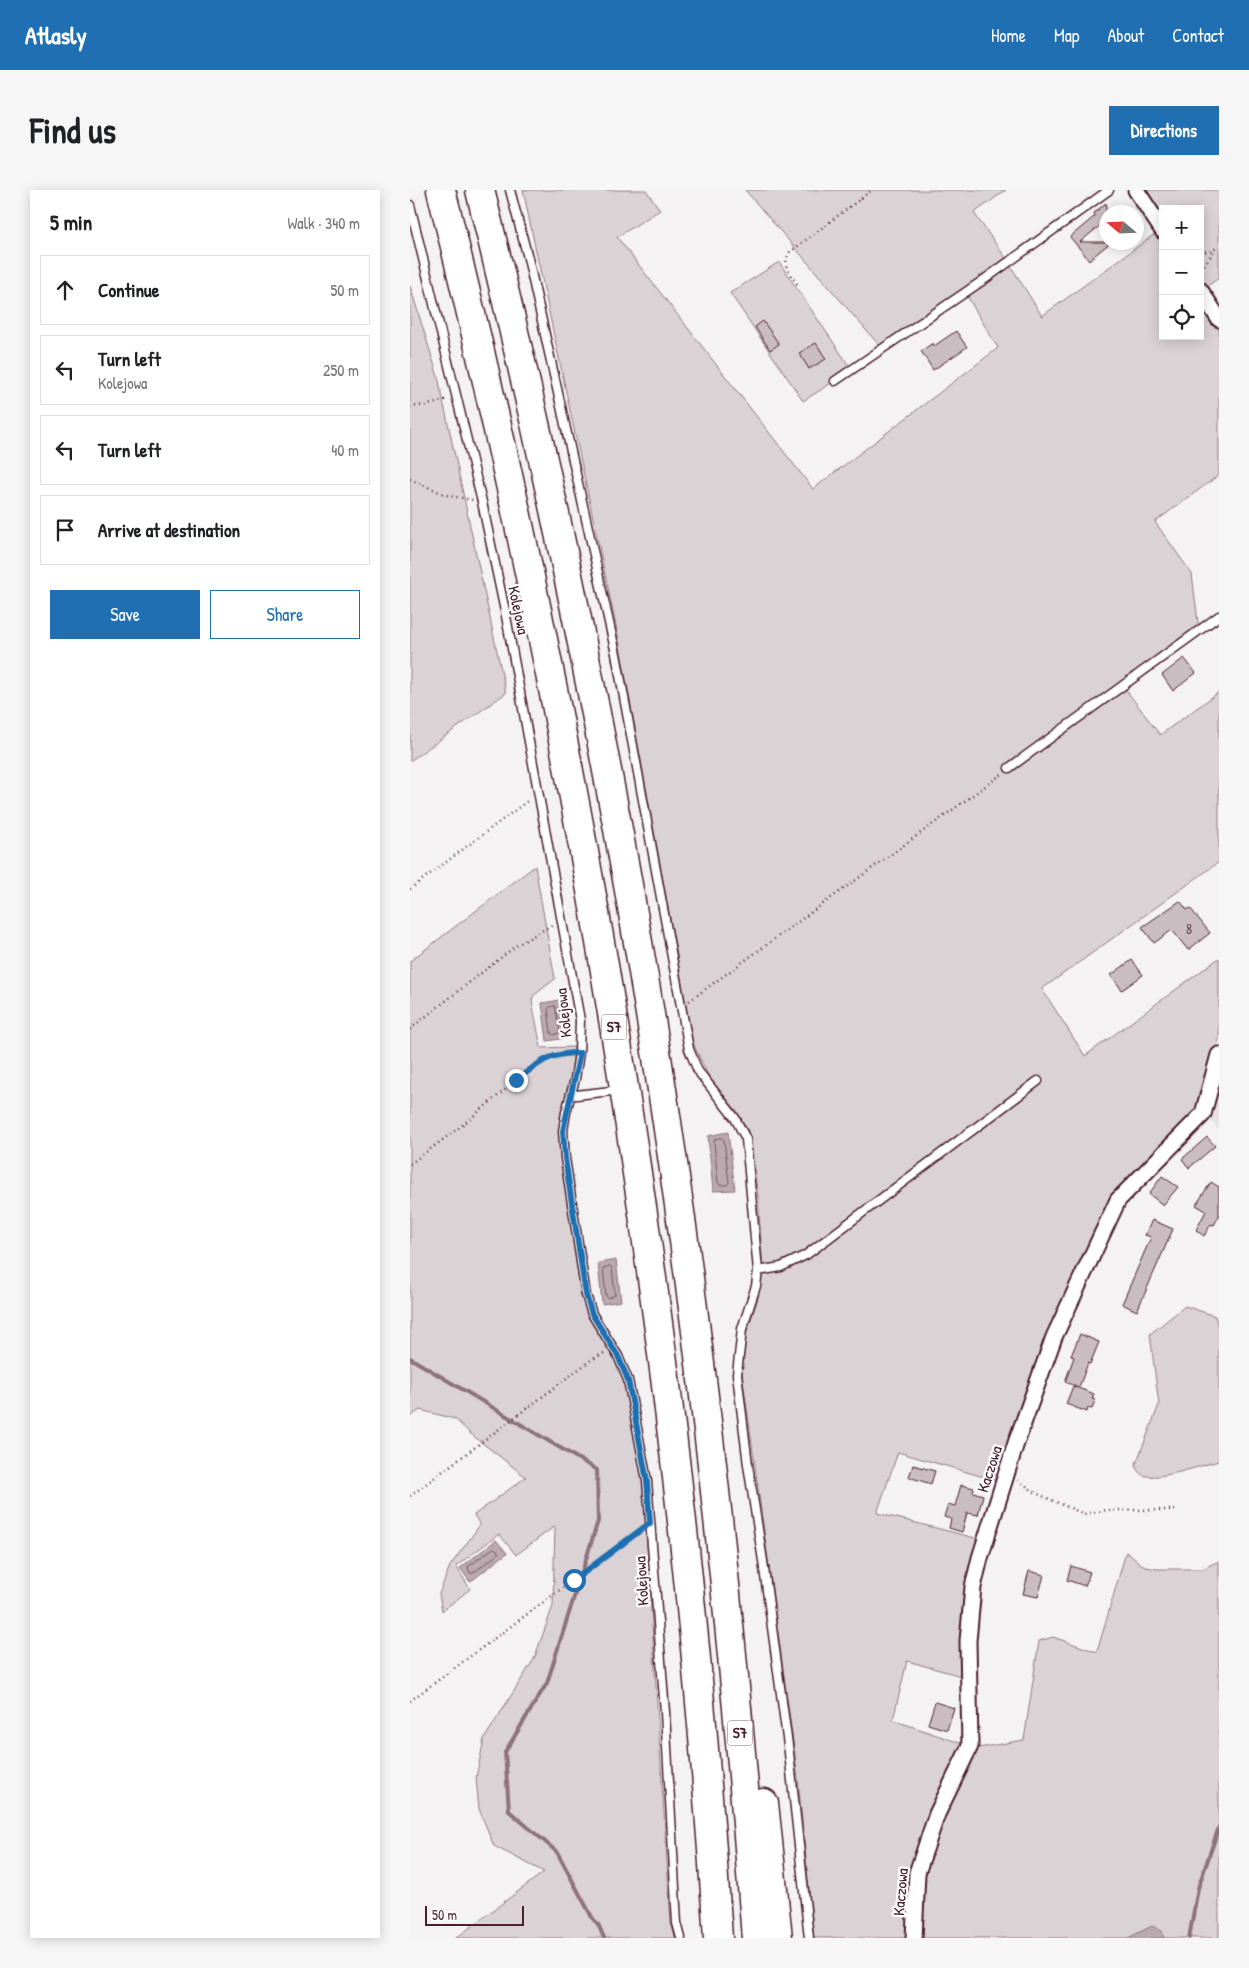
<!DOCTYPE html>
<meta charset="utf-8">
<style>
:root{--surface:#fff;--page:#f6f6f6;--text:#202124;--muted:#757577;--line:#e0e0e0;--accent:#1f6fb2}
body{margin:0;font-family:"Patrick Hand",sans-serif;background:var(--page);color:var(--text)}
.controls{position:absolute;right:15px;top:15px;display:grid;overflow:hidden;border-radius:0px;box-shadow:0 2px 12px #0003}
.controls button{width:45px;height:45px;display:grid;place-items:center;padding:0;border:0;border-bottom:1px solid var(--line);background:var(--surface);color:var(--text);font:25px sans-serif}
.compass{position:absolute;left:689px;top:15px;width:45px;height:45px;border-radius:50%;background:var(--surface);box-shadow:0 2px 12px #0003;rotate:289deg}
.scale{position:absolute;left:15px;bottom:12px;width:99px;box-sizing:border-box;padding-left:5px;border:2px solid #4a1f2b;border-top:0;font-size:14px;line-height:18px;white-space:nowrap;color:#4a1f2b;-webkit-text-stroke:4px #fff;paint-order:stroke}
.stop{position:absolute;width:15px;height:15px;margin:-11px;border:4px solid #1f6fb2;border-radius:50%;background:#fff}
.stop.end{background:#1f6fb2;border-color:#fff;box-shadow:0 1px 5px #0008}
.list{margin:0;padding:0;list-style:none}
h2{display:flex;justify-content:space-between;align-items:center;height:65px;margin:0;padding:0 20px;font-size:21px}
h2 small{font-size:16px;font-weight:400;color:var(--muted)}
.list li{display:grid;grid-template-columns:32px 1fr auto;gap:15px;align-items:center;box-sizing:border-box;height:70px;margin:0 10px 10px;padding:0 10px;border:1px solid var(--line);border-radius:0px}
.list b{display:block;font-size:19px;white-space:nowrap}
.list p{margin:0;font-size:16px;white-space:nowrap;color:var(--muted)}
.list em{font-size:16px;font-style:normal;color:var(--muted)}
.actions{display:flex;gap:10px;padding:15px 20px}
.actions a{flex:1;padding:11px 0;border:1px solid var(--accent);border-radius:0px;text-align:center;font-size:18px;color:var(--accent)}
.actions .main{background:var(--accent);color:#fff}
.icon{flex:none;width:28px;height:28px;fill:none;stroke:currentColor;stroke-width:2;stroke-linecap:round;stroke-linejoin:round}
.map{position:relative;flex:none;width:809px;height:1748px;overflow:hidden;border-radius:0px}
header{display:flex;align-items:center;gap:30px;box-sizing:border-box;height:70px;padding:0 25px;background:var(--accent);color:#fff}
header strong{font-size:24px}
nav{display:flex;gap:28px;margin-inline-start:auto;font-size:18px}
.intro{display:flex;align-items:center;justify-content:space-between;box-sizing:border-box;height:120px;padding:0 30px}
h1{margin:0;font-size:35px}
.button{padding:12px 22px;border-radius:0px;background:var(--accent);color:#fff;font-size:18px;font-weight:700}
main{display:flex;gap:30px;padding:0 30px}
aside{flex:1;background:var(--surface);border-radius:0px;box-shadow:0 2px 12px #0003}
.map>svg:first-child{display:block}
</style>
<header>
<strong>Atlasly</strong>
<nav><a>Home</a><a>Map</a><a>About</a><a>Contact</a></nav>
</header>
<div class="intro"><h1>Find us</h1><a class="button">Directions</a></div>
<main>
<aside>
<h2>5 min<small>Walk · 340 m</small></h2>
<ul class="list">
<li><svg class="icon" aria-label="ahead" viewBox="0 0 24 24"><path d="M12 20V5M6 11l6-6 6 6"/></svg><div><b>Continue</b></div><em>50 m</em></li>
<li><svg class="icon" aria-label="left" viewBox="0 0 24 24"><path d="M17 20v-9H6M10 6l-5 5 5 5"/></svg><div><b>Turn left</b><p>Kolejowa</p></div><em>250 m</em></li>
<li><svg class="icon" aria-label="left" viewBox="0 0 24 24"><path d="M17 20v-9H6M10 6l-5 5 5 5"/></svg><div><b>Turn left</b></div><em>40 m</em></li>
<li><svg class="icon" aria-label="arrive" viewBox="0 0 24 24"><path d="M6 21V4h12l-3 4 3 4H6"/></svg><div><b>Arrive at destination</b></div></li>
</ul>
<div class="actions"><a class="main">Save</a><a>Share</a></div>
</aside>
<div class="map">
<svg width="809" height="1748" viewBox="0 0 809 1748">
<rect width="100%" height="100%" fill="#f4f2f2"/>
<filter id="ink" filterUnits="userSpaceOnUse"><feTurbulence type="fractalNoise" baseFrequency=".02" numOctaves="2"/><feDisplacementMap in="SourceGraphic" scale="10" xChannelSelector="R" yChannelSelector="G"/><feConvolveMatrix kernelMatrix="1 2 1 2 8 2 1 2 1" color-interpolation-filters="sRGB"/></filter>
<g filter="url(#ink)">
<!-- built -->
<polygon fill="#e7e2e3" points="809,884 809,940 796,926"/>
<!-- green -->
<g fill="#dbd2d5" stroke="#927880">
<polygon points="113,0 236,0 250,20 207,47 403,299 588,158 557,106 475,162 335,0 596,0 564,23 595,67 632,126 749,41 753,46 753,146 790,146 790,105 809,134 809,285 745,332 782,384 789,440 713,496 750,545 809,502 809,672 632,799 675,866 809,768 809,849 789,922 705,1007 591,1292 488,1262 467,1323 573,1350 555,1487 497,1471 483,1530 556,1555 524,1623 500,1748 404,1748 387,1580 332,1182 336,1145 348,1108 353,1080 348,1006 338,941 327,921 299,887 283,853 208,445"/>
<polygon points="733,0 809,0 809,88 794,98 790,91 790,19 753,19 753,29"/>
<polygon points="369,72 442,180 393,211 320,103"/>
<polygon points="0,96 28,187 96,503 0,571"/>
<polygon points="125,676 145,789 123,806 122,811 131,858 164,857 161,886 150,927 150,955 171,1107 180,1128 203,1165 213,1187 224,1229 233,1292 261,1734 266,1748 46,1748 134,1682 84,1656 69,1619 66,1588 74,1549 124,1469 143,1416 145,1336 106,1365 89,1344 46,1376 60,1399 32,1421 29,1404 40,1376 70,1335 64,1325 116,1287 62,1245 45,1229 10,1220 0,1227 0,771"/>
<path d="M 775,1116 L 805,1126 L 809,1140 L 809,1271 C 792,1275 748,1291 733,1285 C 729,1283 727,1280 725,1276 L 749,1215 L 740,1144 Z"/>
<polygon points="716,1362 735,1377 748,1379 792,1379 809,1371 809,1748 511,1748 514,1687 532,1626 562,1559 614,1550 629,1451 643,1447 687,1462"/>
</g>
<!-- water -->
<g fill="#baa9ae" stroke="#8d727a">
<polygon points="150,810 156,848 137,851 132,813"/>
<polygon points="318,942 325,1000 303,1001 298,946"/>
<polygon points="206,1070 211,1111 192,1114 188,1073"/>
<polygon points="86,1350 97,1363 60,1392 50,1378"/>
<polygon points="742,1736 752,1741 754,1748 718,1748"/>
</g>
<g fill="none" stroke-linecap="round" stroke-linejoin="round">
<!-- shore -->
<g stroke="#77565f" stroke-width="1">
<polygon points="145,816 150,842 144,845 141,843 138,819 140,817"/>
<polygon points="312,948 314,950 319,993 317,995 310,995 308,993 304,952 305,949"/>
<polygon points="200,1076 202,1078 205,1105 198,1108 196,1106 193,1079"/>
<polygon points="84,1358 88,1361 88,1364 63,1383 60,1383 58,1377"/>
</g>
<!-- stream -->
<g stroke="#8d727a" stroke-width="4">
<polyline points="0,1168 187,1280 188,1331 137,1493 95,1562 99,1621 147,1662 183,1729 188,1734 194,1748"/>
<polyline points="779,1748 788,1698 809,1637"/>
</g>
</g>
<!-- building -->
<g fill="#cabdc1" stroke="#4a1f2b">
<polygon points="696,13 696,39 692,34 670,52 701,52 679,70 660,47 685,26 684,23"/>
<polygon points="353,131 369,154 360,160 345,137"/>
<polygon points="546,141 557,157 523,180 511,161 523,153 524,156"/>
<polygon points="406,153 416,169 399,179 389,163"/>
<polygon points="774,468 786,483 763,501 752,485"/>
<polygon points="770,711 777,720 780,718 800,743 778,760 762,740 744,753 732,737"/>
<polygon points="722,770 733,785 712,800 701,785"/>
<polygon points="797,947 805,956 779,978 772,969"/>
<polygon points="752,986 768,997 753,1015 739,1004"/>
<polygon points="801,992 809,997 809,1026 804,1035 801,1034 794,1046 786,1040 796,1021 786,1015"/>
<polygon points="742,1030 763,1039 727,1121 712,1114 741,1047 735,1045"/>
<polygon points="670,1144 689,1152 680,1174 678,1173 669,1197 655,1192 664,1167 661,1166"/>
<polygon points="663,1196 684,1204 682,1209 685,1210 682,1219 678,1218 677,1222 656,1214"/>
<polygon points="503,1275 525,1281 521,1294 499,1287"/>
<polygon points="551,1295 564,1298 563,1302 573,1305 568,1325 557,1323 552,1342 539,1338 541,1329 534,1327 538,1314 545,1316"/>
<polygon points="661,1376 680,1382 675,1396 657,1390"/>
<polygon points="619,1381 634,1385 628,1407 613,1404"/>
<polygon points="525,1512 544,1518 537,1540 518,1534"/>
</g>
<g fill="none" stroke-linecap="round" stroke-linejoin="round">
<defs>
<g id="lane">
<polyline points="100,0 118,68 206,464 279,859 288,881 325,928 336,949 348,1081 346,1096 332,1139 327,1184 338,1275 353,1371 379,1563 399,1748"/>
<polyline points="0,15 72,312 96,426 170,830 169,863 165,889 156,922 153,941 155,968 176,1105 182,1124 208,1166 218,1190 237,1291 255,1522 267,1733 271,1748"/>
<polyline points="425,191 575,89 699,0"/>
<polyline points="599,578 809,426"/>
<polyline points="161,903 166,905 210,900"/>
<polyline points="348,1081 371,1077 396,1065 628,891"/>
</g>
<g id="street">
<polyline points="726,0 753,41"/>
<polyline points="790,100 809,129"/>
<polyline points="504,1748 507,1683 527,1624 560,1556 558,1451 563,1397 570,1368 606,1253 644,1147 708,1010 793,924 809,865"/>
</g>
<g id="highway">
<path d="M 31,0 C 174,573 271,1158 308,1748"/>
<path d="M 70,0 C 153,337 222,678 270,1022 C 304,1263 328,1505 346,1748"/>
<polyline points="354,1613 368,1748"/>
</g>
</defs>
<!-- lane casing -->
<use href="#lane" stroke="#4a1f2b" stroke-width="11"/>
<!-- street casing -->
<use href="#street" stroke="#4a1f2b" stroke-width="19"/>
<!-- highway casing -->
<use href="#highway" stroke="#4a1f2b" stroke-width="31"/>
<!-- path -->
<g stroke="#4a1f2b" stroke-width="2.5" stroke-dasharray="1 4" stroke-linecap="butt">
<polyline points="790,62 800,61 809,57"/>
<polyline points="790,84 792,78 805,60"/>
<path d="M 387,94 C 380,83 371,75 380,62 L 462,0"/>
<polyline points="0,217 23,214 37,209"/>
<polyline points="0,289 36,305 63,310"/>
<polyline points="0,699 120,609"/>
<polyline points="279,811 592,584"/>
<polyline points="0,839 107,755 142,735"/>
<polyline points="0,974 50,937 107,890 137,868 160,863"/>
<polyline points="608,1290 626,1303 674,1324 697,1320 766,1320"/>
<polyline points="0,1306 181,1170 196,1162"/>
<polyline points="0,1511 232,1339"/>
</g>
<!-- lane -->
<use href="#lane" stroke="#fff" stroke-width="8"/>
<!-- street -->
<use href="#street" stroke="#fff" stroke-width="15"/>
<!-- highway -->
<use href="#highway" stroke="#fff" stroke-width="28"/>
</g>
</g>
<g fill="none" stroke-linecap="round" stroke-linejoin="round" filter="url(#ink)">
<!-- route -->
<path stroke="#1f6fb2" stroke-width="6" d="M 106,890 C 131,872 138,863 170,863 L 153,941 L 155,968 L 176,1105 L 182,1124 L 208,1166 L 218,1190 L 237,1291 L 240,1333 L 164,1390"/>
</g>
<g text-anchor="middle" stroke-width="4.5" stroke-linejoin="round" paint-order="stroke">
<!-- number labels -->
<g font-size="14" fill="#6a4650">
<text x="779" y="744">8</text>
</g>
<!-- shield labels -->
<g fill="#fff" stroke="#80626b" stroke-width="1">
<rect x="191.5" y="824.5" width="25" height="25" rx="4"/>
<rect x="317.5" y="1530.5" width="25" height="25" rx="4"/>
</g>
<g font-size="15" font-weight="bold" fill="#4a1f2b">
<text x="204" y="842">S7</text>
<text x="330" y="1548">S7</text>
</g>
<!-- street labels -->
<g font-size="16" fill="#4a1f2b" stroke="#fff">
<text transform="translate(109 420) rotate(78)" y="6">Kolejowa</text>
<text transform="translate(153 823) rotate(-96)" y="6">Kolejowa</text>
<text transform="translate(579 1279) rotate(-72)" y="6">Kaczowa</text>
<text transform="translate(231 1391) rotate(-94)" y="6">Kolejowa</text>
<text transform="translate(490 1702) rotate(-85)" y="6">Kaczowa</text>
</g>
</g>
</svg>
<div class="controls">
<button>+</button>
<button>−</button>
<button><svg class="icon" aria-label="locate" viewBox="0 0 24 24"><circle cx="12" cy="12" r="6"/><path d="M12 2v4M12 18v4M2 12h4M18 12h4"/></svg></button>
</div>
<svg class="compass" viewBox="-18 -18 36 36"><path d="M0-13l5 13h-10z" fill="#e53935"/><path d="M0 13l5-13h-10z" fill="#757577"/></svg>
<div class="scale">50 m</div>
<div class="stop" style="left:164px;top:1390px"></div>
<div class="stop end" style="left:106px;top:890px"></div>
</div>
</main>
